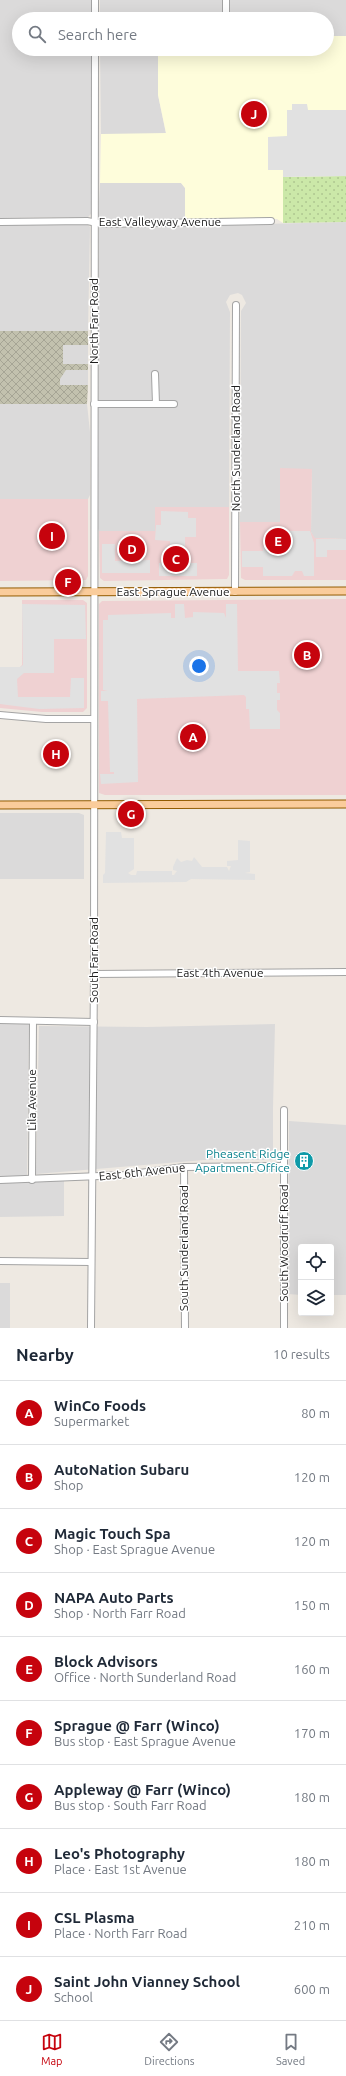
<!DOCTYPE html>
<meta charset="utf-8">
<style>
:root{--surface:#fff;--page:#f6f6f7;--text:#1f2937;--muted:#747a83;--line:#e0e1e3;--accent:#c6030d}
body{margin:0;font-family:Ubuntu,sans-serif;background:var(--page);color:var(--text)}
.controls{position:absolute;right:12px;bottom:12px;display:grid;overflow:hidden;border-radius:4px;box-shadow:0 4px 16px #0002}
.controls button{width:36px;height:36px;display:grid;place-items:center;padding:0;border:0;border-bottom:1px solid var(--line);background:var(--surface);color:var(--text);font:20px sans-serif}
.you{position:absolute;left:199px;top:666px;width:14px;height:14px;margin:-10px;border:3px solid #fff;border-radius:50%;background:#1a73e8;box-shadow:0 0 0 6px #1a73e833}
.badge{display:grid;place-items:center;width:26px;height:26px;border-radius:50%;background:var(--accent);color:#fff;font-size:13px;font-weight:700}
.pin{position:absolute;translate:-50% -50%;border:2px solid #fff;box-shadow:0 1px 4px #0006}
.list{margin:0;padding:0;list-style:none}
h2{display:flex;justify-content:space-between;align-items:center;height:52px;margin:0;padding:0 16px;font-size:17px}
h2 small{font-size:13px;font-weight:400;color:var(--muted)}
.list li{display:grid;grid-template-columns:26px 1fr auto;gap:12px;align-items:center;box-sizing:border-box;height:64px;padding:0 16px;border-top:1px solid var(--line)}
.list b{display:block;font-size:15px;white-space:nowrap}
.list p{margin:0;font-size:13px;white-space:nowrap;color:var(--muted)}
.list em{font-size:13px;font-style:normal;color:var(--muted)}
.icon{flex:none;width:22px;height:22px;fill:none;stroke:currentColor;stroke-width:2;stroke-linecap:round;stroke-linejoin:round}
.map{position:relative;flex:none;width:346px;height:1328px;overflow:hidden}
.search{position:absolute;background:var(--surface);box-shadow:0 4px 16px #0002;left:12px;right:12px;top:12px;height:44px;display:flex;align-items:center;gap:10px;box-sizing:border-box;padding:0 14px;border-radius:22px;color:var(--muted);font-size:15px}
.sheet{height:692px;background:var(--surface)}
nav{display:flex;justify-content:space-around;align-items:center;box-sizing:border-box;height:56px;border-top:1px solid var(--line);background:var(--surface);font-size:11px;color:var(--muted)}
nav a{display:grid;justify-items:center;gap:2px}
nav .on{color:var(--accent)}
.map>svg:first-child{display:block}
</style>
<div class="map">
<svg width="346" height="1328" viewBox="0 0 346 1328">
<defs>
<pattern id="construction-cross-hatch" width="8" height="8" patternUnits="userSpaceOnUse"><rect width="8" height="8" fill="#c2c1ae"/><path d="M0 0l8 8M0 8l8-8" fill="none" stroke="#a6a595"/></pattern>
<pattern id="grass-dots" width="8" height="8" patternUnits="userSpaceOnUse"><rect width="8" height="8" fill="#cbe8a8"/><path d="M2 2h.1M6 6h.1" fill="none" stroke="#aec790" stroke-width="1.8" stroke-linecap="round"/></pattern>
</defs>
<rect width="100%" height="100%" fill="#eee9e2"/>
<!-- residential -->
<g fill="#dbdada">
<polygon points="0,0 91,0 91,19 19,19 19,49 91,49 91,214 88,217 0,218"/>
<polygon points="100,0 346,0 346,36 327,36 327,19 100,19"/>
<polygon points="100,49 158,49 158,95 166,134 101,134"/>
<polygon points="100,183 181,183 185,188 185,219 182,220 103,222 98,218"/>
<polygon points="346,222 346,539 314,538 311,532 312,469 280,469 280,522 240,522 241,311 246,303 242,295 238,293 230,295 226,302 230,312 229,507 155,507 155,531 99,531 97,527 99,228"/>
<polygon points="87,224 90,227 88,331 0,331 0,225"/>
<rect x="63" y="345" width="25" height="19"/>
<polygon points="66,370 88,370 88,385 60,385 60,378"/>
<polygon points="0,404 87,404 90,432 90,495 88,499 0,499"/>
<polygon points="0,813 79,813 84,815 84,879 0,879"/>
<polygon points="0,1024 29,1024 27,1181 64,1181 64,1216 0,1217"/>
<polygon points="275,1024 273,1108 273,1160 204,1160 36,1174 39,1026 147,1027"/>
<polygon points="289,1121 346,1125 346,1295 331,1295 331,1247 301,1247 301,1295 288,1294"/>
<rect x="0" y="1283" width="10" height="45"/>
</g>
<!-- commercial -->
<g fill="#efd1d2">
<polygon points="280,468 312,469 311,532 315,538 346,539 346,580 245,580 241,578 240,522 280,522"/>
<polygon points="0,499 88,499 88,576 86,580 0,581"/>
<polygon points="155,507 229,507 229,575 227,579 104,581 100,578 99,531 155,531"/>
<polygon points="346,599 346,795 105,795 99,793 99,604 102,601"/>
<polygon points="22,600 83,600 87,603 87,708 83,712 42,712 0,708 0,667 20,667 22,665"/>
</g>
<!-- education -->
<polygon fill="#fefddb" points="327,36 346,36 346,176 284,177 283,223 277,219 185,219 185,188 181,183 100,183 101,134 166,133 158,95 158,49 327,49"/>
<!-- construction -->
<polygon fill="url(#construction-cross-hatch)" points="0,331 88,331 88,345 63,345 63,364 88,364 88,370 66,370 60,379 60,385 88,385 87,404 0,404"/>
<!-- grass -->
<polygon fill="url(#grass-dots)" points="346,176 346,222 283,223 283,177"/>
<!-- parking -->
<g fill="#e1e1e1">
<polygon points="292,104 307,104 308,110 346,110 346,176 283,177 283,170 268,170 268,137 287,136 287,110 292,110"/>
<polygon points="161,511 188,512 188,518 196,518 196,537 185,537 185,546 170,546 170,541 155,540 156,525 161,525"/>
<polygon points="281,531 310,531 314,543 314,576 304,576 302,571 295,571 292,576 263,576 263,567 242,567 242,551 263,551 263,546 280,545"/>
<polygon points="316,539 346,539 346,550 327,550 327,557 316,557"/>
<polygon points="102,544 115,544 115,561 150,560 150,573 102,573"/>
<rect x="159" y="563" width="38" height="13"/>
<polygon points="22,604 85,605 86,639 54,639 54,673 24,673 17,679 18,697 70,697 71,678 84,678 84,708 39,709 0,704 0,667 20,667 23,665"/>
<polygon points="175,604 184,604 185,618 193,617 193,612 224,613 226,618 226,604 237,604 238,671 279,671 280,683 277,683 277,693 280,693 280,700 277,700 277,710 280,713 280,729 250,729 249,709 246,709 246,697 244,695 137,699 138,782 101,784 100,774 114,774 114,772 110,772 108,701 101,701 101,691 108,691 103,690 103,620 108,620 108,615 171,613 171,618 175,618"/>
<polygon points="106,832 121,832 122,838 134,838 134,869 128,873 131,875 136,875 137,871 172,871 172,875 174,875 177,871 173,870 173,867 177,858 181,862 187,860 192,861 194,857 202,867 227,867 229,871 231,866 227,866 227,861 238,860 238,840 250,841 250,872 245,873 255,874 255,880 191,879 186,882 103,883 103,875 105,873"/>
</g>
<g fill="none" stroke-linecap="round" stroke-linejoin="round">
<defs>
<g id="minor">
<polyline points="95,19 95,0"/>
<polyline points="226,19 226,0"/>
<polyline points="0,222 87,221 103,224 271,221"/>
<polyline points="155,374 156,404"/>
<polyline points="94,404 174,404"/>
<polyline points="235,592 236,305"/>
<polyline points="0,715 46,719 93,719"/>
<polyline points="94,974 346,972"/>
<polyline points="0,1020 94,1022"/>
<polyline points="284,1110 284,1328"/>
<polyline points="184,1167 185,1328"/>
<polyline points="0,1180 125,1175 184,1167 284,1166"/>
<polyline points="32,1180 33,1021"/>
<polyline points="0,1261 91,1262"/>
<polyline points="91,1328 94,974 95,49"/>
</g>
<g id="major">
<polyline points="0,592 346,591"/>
<polyline points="0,805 346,804"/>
</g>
</defs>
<!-- minor casing -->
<use href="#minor" stroke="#a4a4a4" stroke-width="8"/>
<!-- major casing -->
<use href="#major" stroke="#935c02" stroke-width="9"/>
<!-- minor -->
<use href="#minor" stroke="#fff" stroke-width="6"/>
<!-- major -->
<use href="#major" stroke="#facc9b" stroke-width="7"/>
</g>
<!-- icons -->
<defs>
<symbol id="building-disc" viewBox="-11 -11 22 22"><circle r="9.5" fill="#0f9aa8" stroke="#fff"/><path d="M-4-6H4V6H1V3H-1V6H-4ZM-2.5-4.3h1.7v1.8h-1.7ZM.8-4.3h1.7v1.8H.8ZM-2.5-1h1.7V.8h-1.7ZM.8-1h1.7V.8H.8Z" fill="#fff"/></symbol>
</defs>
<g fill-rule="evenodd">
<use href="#building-disc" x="293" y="1150" width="22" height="22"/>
</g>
<g text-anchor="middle" stroke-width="3" stroke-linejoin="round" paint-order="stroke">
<!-- street labels -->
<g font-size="12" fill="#1d1d1d" stroke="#fff">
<text x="160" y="226">East Valleyway Avenue</text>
<text transform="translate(94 321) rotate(-90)" y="4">North Farr Road</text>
<text transform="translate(236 448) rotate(-90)" y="4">North Sunderland Road</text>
<text x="173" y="596">East Sprague Avenue</text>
<text transform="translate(94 960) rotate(-90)" y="4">South Farr Road</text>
<text x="220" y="977">East 4th Avenue</text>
<text transform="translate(32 1100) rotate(-90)" y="4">Lila Avenue</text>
<text transform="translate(142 1172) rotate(-6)" y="4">East 6th Avenue</text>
<text transform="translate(284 1243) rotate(-90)" y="4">South Woodruff Road</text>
<text transform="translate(184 1248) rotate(-90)" y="4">South Sunderland Road</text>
</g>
<!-- culture labels -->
<g font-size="12" fill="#0d838f" stroke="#fff" text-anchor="end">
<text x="290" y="1158">Pheasent Ridge<tspan x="290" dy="14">Apartment Office</tspan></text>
</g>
</g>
</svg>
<div class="controls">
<button><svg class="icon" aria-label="locate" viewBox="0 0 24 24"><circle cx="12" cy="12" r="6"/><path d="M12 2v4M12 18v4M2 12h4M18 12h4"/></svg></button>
<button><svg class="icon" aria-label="layers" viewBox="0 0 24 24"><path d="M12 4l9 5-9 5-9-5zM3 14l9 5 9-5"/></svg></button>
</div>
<div class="you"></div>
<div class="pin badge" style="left:193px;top:737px">A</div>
<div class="pin badge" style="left:307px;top:655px">B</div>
<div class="pin badge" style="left:176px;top:559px">C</div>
<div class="pin badge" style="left:132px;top:549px">D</div>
<div class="pin badge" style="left:278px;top:541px">E</div>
<div class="pin badge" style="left:68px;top:582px">F</div>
<div class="pin badge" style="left:131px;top:814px">G</div>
<div class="pin badge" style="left:56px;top:754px">H</div>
<div class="pin badge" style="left:52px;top:536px">I</div>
<div class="pin badge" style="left:254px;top:114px">J</div>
<div class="search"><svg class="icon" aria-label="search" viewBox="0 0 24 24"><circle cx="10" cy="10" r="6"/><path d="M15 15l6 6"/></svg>Search here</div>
</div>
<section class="sheet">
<h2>Nearby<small>10 results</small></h2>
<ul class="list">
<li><span class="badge">A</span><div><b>WinCo Foods</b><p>Supermarket</p></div><em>80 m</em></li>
<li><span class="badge">B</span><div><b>AutoNation Subaru</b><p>Shop</p></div><em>120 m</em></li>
<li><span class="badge">C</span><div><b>Magic Touch Spa</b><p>Shop · East Sprague Avenue</p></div><em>120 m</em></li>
<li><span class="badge">D</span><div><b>NAPA Auto Parts</b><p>Shop · North Farr Road</p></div><em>150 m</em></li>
<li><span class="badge">E</span><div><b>Block Advisors</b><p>Office · North Sunderland Road</p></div><em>160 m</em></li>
<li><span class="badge">F</span><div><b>Sprague @ Farr (Winco)</b><p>Bus stop · East Sprague Avenue</p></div><em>170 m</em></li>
<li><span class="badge">G</span><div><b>Appleway @ Farr (Winco)</b><p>Bus stop · South Farr Road</p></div><em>180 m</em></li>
<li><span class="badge">H</span><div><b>Leo's Photography</b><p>Place · East 1st Avenue</p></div><em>180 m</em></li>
<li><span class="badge">I</span><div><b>CSL Plasma</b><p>Place · North Farr Road</p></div><em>210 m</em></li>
<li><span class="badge">J</span><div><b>Saint John Vianney School</b><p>School</p></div><em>600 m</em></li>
</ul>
</section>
<nav>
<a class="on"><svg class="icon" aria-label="map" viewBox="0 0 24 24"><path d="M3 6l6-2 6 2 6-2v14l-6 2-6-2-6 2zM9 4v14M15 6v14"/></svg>Map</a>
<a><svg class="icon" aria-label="directions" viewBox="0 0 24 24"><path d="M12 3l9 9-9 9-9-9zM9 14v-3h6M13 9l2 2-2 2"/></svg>Directions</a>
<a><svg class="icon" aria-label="saved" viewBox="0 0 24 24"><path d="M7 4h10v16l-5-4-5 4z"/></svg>Saved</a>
</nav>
